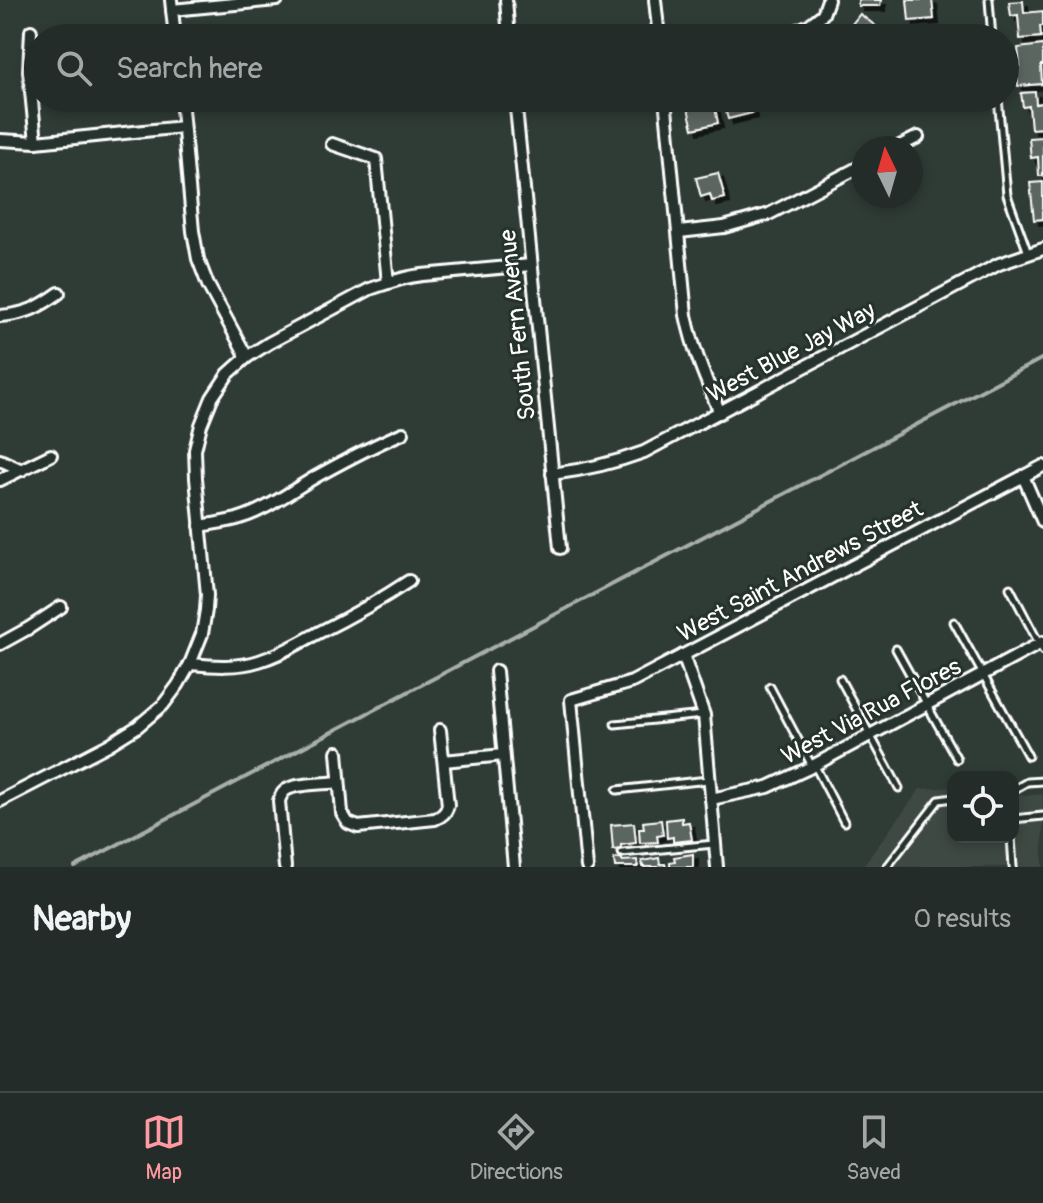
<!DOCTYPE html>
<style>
:root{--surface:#232c28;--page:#2f3834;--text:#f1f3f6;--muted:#a3a7a8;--line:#404845;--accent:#ff9aa2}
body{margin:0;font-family:Pangolin,sans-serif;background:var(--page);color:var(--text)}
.controls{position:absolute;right:24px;bottom:24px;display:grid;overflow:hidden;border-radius:16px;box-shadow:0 4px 12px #0003}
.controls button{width:72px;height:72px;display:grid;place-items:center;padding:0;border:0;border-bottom:2px solid var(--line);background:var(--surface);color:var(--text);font:40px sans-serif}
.compass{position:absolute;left:851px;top:136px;width:72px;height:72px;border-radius:50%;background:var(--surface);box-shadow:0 4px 12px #0003;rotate:355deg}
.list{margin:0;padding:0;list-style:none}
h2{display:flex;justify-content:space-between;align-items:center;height:104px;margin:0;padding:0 32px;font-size:34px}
h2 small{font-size:26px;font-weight:400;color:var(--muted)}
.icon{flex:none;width:44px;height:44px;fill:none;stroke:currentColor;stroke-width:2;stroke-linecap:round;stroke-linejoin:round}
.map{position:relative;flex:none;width:1043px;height:867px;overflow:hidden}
.search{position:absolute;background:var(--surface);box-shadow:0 4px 12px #0003;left:24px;right:24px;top:24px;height:88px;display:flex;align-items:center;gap:20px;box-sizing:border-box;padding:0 28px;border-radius:44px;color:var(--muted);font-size:30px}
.sheet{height:224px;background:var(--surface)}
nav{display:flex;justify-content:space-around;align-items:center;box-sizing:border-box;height:112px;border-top:2px solid var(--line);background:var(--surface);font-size:22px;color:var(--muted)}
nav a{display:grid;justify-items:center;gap:4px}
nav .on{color:var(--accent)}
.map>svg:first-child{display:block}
</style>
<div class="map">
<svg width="1043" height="867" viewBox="0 0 1043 867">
<defs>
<filter id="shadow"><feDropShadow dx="5" dy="5" stdDeviation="0" flood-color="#0009"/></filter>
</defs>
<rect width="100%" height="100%" fill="#2f3b35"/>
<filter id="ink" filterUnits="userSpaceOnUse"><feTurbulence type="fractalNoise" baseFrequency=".0125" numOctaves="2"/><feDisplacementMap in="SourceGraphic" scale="16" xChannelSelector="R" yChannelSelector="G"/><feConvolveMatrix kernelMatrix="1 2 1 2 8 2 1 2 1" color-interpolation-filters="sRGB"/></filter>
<g filter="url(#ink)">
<!-- built -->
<polygon fill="#3c4842" points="953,787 953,837 1013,837 1013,789 1023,796 1043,794 1043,867 862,867 920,789"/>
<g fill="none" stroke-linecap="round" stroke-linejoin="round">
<!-- stream -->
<polyline stroke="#a9afac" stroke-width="4" points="75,867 1043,358"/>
</g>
<!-- building -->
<g fill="#5b6661" stroke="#fff" stroke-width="2" filter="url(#shadow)">
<polygon points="858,0 881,0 880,6 858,6"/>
<polygon points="907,0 932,0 934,19 909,21"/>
<polygon points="1023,1 1024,13 1043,11 1043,26 1040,26 1041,37 1020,39 1018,15 1011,16 1009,2"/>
<polygon points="860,14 882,31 876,38 854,37 858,32 856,31 858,28 852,24"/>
<polygon points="1043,45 1043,65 1041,65 1042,84 1018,86 1016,66 1020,66 1018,48"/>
<polygon points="1035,92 1036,104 1043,103 1043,128 1031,129 1029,106 1023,107 1021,93"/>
<polygon points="698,98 713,98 718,123 693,129 687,104 699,100"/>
<polygon points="722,98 749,98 752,113 728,119"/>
<polygon points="760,98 782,98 783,100 766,108"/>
<polygon points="1043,137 1043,176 1039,176 1038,157 1031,158 1029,138"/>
<polygon points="718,173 725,198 712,201 710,194 701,197 696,178"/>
<polygon points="1043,182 1043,219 1034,220 1030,183"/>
<polygon points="682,818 682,823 689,822 692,840 673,842 673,837 667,838 666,820"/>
<polygon points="661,820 663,835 657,836 658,842 640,843 639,829 644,829 643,822"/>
<polygon points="634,823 636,843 621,845 621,849 613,850 611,825"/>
<polygon points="693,854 693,867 670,867 670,862 675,861 674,857"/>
<polygon points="622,858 622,861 637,860 638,867 615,867 614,859"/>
<polygon points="659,858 660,864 665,864 666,867 643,867 642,861"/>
</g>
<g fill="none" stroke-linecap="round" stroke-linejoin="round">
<defs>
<g id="service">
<polyline points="989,0 992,38"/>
<polyline points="998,98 1007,195 1028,253"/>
<polyline points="1010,588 1043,651"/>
<polyline points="954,622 1028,756"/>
<polyline points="896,649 957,759"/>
<polyline points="840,679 899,788"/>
<polyline points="770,687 812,766"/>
<polyline points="615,724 703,715"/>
<polyline points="815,766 844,822"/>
<polyline points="617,790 708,780"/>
<polyline points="1013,790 1027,782 1043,781"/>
<polyline points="1013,819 1043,816"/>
<polyline points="1011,837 1013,867"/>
<polyline points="622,853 714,844"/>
<polyline points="887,867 939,800 953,798"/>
</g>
<g id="minor">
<polyline points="171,0 175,38"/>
<polyline points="506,0 509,38"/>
<polyline points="655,0 659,38"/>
<polyline points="172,10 277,0"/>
<polyline points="31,31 29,71 36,142"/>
<polyline points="780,38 809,25 823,14 828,0"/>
<polyline points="181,98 193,231 198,259 208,285 247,357"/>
<polyline points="515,98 560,548"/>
<path d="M 665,98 L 686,315 C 693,350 706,380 720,413"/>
<polyline points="0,140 36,142 183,127"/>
<polyline points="332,144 376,159 388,283"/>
<polyline points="896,148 918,137"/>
<polyline points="679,232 724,227 769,214 863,165"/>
<path d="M 0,316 C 26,314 38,308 59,293"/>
<polyline points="0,460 22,470"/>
<path d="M 552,474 C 584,470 614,463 644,452 L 999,264 L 1043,249"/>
<polyline points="1023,476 1043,522"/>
<polyline points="0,480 51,455"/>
<path d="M 200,526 C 212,524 225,522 237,519 C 268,510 292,490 319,475 C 346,460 374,445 403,433"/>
<polyline points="0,644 29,628 61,607"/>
<polyline points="683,655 704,715 717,867"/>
<path d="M 190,664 C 213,666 237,668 259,661 C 279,655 298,644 316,634 C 348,618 379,601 409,581"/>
<polyline points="496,671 514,867"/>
<path d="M 337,752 L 342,813 L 348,823 L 358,827 L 435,819 C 442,816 446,813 448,805 L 440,730"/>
<polyline points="444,761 503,755"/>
<polyline points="711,799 768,787 807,769 1043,642"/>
<path d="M 0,801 L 108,745 L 137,727 L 163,705 L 178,685 L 190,664 L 202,634 L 206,610 L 207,595 L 196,478 L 195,450 L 201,425 L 212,398 L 228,374 L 247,357 L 269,343 L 370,289 C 387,283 404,277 422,275 L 531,265"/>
<path d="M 285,867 L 279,801 C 281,796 281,793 286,790 C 296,783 326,784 339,782"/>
<polyline points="587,867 571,700 632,682 1043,466"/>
</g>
</defs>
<!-- service casing -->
<use href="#service" stroke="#fff" stroke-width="11"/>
<!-- minor casing -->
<use href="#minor" stroke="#fff" stroke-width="16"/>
<!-- service -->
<use href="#service" stroke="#26332d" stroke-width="5"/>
<!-- minor -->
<use href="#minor" stroke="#26332d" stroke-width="10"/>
</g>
</g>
<g text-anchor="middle" stroke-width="6" stroke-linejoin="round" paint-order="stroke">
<!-- street labels -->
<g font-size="24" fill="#fff" stroke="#26332d">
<text transform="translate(517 325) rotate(-96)" y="8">South Fern Avenue</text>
<text transform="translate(791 352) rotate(-28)" y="8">West Blue Jay Way</text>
<text transform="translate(800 571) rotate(-28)" y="8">West Saint Andrews Street</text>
<text transform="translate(871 711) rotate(-28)" y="8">West Via Rua Flores</text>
</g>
</g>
</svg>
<div class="controls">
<button><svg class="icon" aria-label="locate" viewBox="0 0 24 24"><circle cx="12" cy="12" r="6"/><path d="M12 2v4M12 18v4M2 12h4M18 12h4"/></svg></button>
</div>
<svg class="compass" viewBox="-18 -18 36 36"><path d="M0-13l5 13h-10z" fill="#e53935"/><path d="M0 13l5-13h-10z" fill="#a3a7a8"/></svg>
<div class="search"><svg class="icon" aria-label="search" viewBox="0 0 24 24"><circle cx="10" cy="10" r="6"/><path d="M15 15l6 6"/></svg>Search here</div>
</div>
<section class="sheet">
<h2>Nearby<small>0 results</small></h2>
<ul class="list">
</ul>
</section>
<nav>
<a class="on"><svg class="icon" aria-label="map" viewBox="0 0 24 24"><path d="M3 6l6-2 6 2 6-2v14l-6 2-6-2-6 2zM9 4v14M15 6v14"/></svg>Map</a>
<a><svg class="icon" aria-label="directions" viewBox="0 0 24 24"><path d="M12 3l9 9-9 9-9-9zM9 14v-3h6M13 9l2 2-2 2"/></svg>Directions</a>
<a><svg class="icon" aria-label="saved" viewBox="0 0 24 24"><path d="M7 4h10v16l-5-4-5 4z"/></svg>Saved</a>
</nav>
